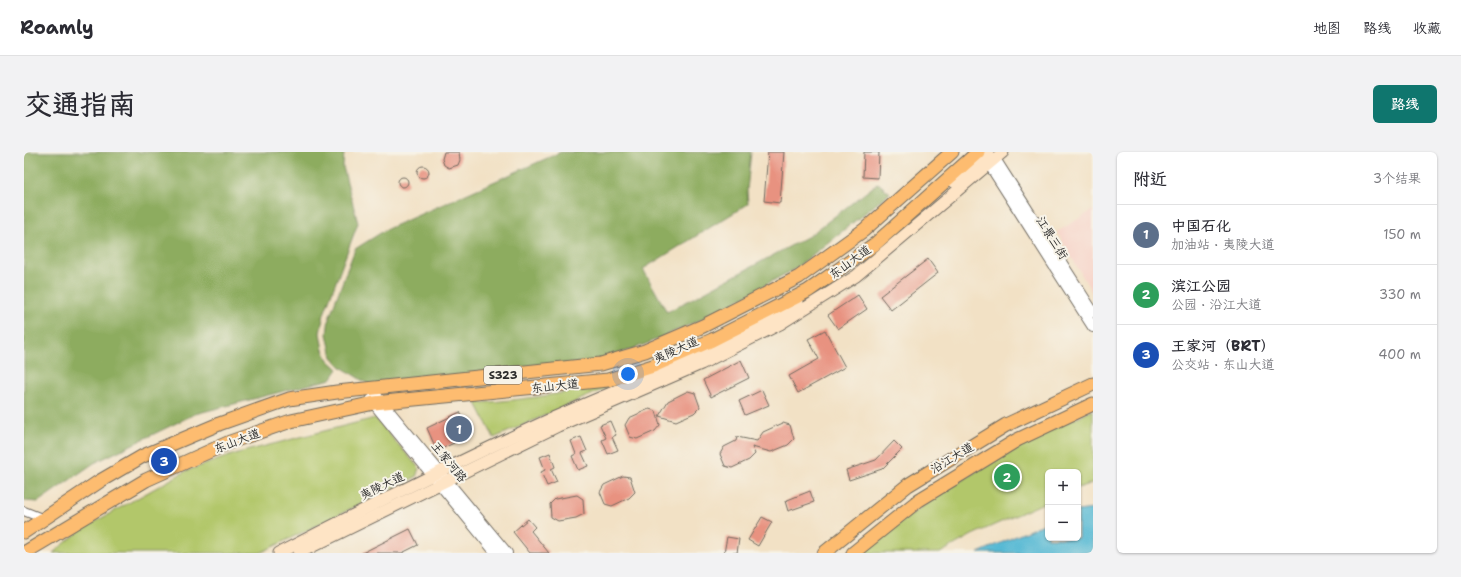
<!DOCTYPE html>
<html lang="zh">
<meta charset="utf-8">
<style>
:root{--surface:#fff;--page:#f2f2f3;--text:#2b2b33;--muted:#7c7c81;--line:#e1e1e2;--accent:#0f766e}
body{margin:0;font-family:"Shantell Sans","LXGW WenKai TC",sans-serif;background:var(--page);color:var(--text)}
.controls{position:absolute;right:12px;bottom:12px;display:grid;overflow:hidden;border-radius:6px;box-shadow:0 1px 3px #0004}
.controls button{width:36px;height:36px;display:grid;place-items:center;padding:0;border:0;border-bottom:1px solid var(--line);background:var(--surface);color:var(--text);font:20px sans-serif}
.you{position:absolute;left:604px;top:222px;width:14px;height:14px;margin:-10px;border:3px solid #fff;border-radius:50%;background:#1a73e8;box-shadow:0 0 0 6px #1a73e833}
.badge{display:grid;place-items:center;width:26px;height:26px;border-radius:50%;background:var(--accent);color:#fff;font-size:13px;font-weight:700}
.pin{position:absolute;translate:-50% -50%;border:2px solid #fff;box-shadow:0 1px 4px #0006}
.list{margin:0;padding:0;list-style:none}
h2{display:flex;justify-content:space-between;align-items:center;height:52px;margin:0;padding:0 16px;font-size:17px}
h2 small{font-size:13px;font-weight:400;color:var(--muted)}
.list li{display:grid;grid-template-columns:26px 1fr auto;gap:12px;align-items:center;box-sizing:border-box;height:60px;padding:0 16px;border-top:1px solid var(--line)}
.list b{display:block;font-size:15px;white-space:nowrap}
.list p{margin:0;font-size:13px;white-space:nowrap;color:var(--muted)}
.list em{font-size:13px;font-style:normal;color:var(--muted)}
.map{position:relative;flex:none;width:1069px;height:401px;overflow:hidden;border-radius:6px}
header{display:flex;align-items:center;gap:24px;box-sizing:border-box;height:56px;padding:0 20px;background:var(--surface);border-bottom:1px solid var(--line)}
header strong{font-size:19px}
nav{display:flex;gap:22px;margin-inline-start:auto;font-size:14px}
.intro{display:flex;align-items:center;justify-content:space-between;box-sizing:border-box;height:96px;padding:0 24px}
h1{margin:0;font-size:28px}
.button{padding:10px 18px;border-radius:6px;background:var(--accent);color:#fff;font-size:14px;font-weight:700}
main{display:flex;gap:24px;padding:0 24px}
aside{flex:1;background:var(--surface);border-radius:6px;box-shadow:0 1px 3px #0004}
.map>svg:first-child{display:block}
</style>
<header>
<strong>Roamly</strong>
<nav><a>地图</a><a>路线</a><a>收藏</a></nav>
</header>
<div class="intro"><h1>交通指南</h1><a class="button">路线</a></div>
<main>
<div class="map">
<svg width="1069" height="401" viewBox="0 0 1069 401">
<rect width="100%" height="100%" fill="#f7f3e8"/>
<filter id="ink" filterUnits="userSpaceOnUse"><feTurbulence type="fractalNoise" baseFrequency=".025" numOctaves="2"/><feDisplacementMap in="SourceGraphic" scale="8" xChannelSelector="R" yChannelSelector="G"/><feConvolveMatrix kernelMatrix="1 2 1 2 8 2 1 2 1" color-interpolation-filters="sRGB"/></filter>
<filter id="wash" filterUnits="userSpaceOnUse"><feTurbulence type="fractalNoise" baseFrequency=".012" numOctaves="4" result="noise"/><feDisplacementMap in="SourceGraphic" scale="16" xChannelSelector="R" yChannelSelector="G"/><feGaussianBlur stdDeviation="0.9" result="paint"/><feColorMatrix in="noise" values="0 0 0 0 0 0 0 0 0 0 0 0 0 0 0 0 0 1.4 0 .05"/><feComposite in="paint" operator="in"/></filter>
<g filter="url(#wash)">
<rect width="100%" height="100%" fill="#f2e1c5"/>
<!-- built -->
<polygon fill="#f7d1c6" points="1069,58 1069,142 1033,80"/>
<!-- green -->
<g fill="#b2c76b" stroke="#6e794b">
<path d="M 600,228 L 470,286 L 452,251 C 503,248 551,240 600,228 Z"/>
<path d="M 1069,258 L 1069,331 L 1054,336 L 1054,320 L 1024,320 L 1024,349 L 948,383 L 916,401 L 837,401 C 908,343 985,296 1069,258 Z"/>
<polygon points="351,266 395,316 392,325 236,401 29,401 58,377 162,319 214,301"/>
</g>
<!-- forest -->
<g fill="#8dac5f" stroke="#5c6c45">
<polygon points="0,0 320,0 319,15 334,71 300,162 296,181 299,198 304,208 314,217 307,227 171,262 70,311 14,350 0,349"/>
<polygon points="537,0 727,0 723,38 724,52 619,117 643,160 785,84 854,31 866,41 772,116 685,164 622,192 576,209 347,234 317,215 308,205 303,182 305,166 331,97 363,77"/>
</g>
<!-- water -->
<polygon fill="#56b9d4" stroke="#407280" points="1069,357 1069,401 954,401 1024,370 1024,386 1054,386 1054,359"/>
<g id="blocks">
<!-- building -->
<g fill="#e89280">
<polygon points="420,0 435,0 436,8 434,13 425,16 420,13 418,7"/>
<polygon points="744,0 760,0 756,51 740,49"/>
<polygon points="840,0 855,0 854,26 839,25"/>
<circle cx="399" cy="20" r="6"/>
<circle cx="379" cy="30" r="5"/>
<polygon points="904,107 914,121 867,158 856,144"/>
<polygon points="834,143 843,157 814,177 804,163"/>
<polygon points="801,178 821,215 774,241 765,224 795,207 784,187"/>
<polygon points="717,208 725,226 687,245 679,228"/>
<polygon points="738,238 745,253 721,263 715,249"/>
<polygon points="664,239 671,241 676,255 670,261 652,269 635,264 644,249"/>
<polygon points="625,257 632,259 636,273 631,279 613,287 606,285 601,273 605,266"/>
<polygon points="436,260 447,283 413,299 403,276"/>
<polygon points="586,269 592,283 588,285 594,298 584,302 578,288 582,286 576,273"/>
<polygon points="759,271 766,273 770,287 764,293 747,300 728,295 731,302 725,308 708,316 701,314 696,302 700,295 712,289 713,285 733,289 739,280"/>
<polygon points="557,285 563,299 558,301 564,314 554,318 548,304 552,302 547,289"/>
<polygon points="870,289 878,297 858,317 825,328 822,318 852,308"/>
<polygon points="526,301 531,315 527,317 533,330 523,334 517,320 521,318 516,305"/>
<polygon points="599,324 606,325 611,340 605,346 588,354 581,352 576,340 580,333"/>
<polygon points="786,339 790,350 764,359 761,349"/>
<polygon points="553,343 559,347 560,362 552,366 534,369 527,365 526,352 531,347"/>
<polygon points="738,365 748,370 734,394 724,388"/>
<polygon points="504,367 511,375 507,379 525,401 506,401 489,380"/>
<polygon points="386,377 394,393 378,401 338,401"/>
<polygon points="703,385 715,387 713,401 700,401"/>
</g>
</g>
</g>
<g filter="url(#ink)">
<use href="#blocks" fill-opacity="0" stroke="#716b61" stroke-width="1"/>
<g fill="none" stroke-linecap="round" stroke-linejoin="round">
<defs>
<polyline id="minor" points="0,359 20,367"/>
<g id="tertiary">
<polyline points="971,7 1069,160"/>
<polyline points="965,12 1069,175"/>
<polyline points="346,236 483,401"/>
<polyline points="347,248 472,401"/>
</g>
<g id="secondary">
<polyline points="930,30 964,0"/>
<path d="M 255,401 C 346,354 438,307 531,265 C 613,229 698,198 774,150"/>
<polyline points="275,401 534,274 677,212 756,172 832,124 979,0"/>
</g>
<g id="primary">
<polyline points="0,380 76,329 119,304 195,272 265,247 313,240 577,212 621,199 679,174 775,125 840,78 928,0"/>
<polyline points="0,401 122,328 206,290 267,269 350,251 584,228 629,214 688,188 784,139 851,92 954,0"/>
<polyline points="800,401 884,333 982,273 1069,232"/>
<polyline points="829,401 895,348 993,288 1069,252"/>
</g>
</defs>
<!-- minor casing -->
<use href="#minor" stroke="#716b61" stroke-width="10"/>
<!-- tertiary casing -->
<use href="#tertiary" stroke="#716b61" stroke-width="12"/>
<!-- secondary casing -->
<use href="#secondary" stroke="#716b61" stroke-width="13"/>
<!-- primary casing -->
<use href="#primary" stroke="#716b61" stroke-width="15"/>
<!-- minor -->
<use href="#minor" stroke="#fff" stroke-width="8"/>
<!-- tertiary -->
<use href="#tertiary" stroke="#fff" stroke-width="10"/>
<!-- secondary -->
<use href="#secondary" stroke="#fee4c5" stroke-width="11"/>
<!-- primary -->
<use href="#primary" stroke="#fdbc6f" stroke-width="13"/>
</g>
</g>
<g text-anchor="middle" stroke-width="4" stroke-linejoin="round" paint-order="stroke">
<!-- shield labels -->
<rect fill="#f7f3e8" stroke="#686764" stroke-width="1" x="460" y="214" width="38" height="18" rx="3"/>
<g font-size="11" font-weight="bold" fill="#2b2b2b">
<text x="479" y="227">S323</text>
</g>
<!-- street labels -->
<g font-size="12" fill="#2b2b2b" stroke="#f7f3e8">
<text transform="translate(1028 86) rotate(58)" y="4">江景三街</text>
<text transform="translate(826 110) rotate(-36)" y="4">东山大道</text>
<text transform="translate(652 198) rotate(-24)" y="4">夷陵大道</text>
<text transform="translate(531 234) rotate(-6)" y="4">东山大道</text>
<text transform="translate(213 289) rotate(-21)" y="4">东山大道</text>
<text transform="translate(928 306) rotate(-31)" y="4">沿江大道</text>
<text transform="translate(425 310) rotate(51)" y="4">王家河路</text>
<text transform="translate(358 334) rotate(-26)" y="4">夷陵大道</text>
</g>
</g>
</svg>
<div class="controls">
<button>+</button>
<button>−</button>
</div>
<div class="you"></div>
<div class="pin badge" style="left:435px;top:277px;background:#5c6f8a">1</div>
<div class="pin badge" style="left:983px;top:325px;background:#2e9e5b">2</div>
<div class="pin badge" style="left:140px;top:309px;background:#1a4fb4">3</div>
</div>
<aside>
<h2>附近<small>3个结果</small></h2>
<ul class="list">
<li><span class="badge" style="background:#5c6f8a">1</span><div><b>中国石化</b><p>加油站 · 夷陵大道</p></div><em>150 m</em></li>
<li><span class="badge" style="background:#2e9e5b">2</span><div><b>滨江公园</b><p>公园 · 沿江大道</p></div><em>330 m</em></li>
<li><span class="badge" style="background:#1a4fb4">3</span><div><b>王家河（BRT）</b><p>公交站 · 东山大道</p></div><em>400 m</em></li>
</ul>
</aside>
</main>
